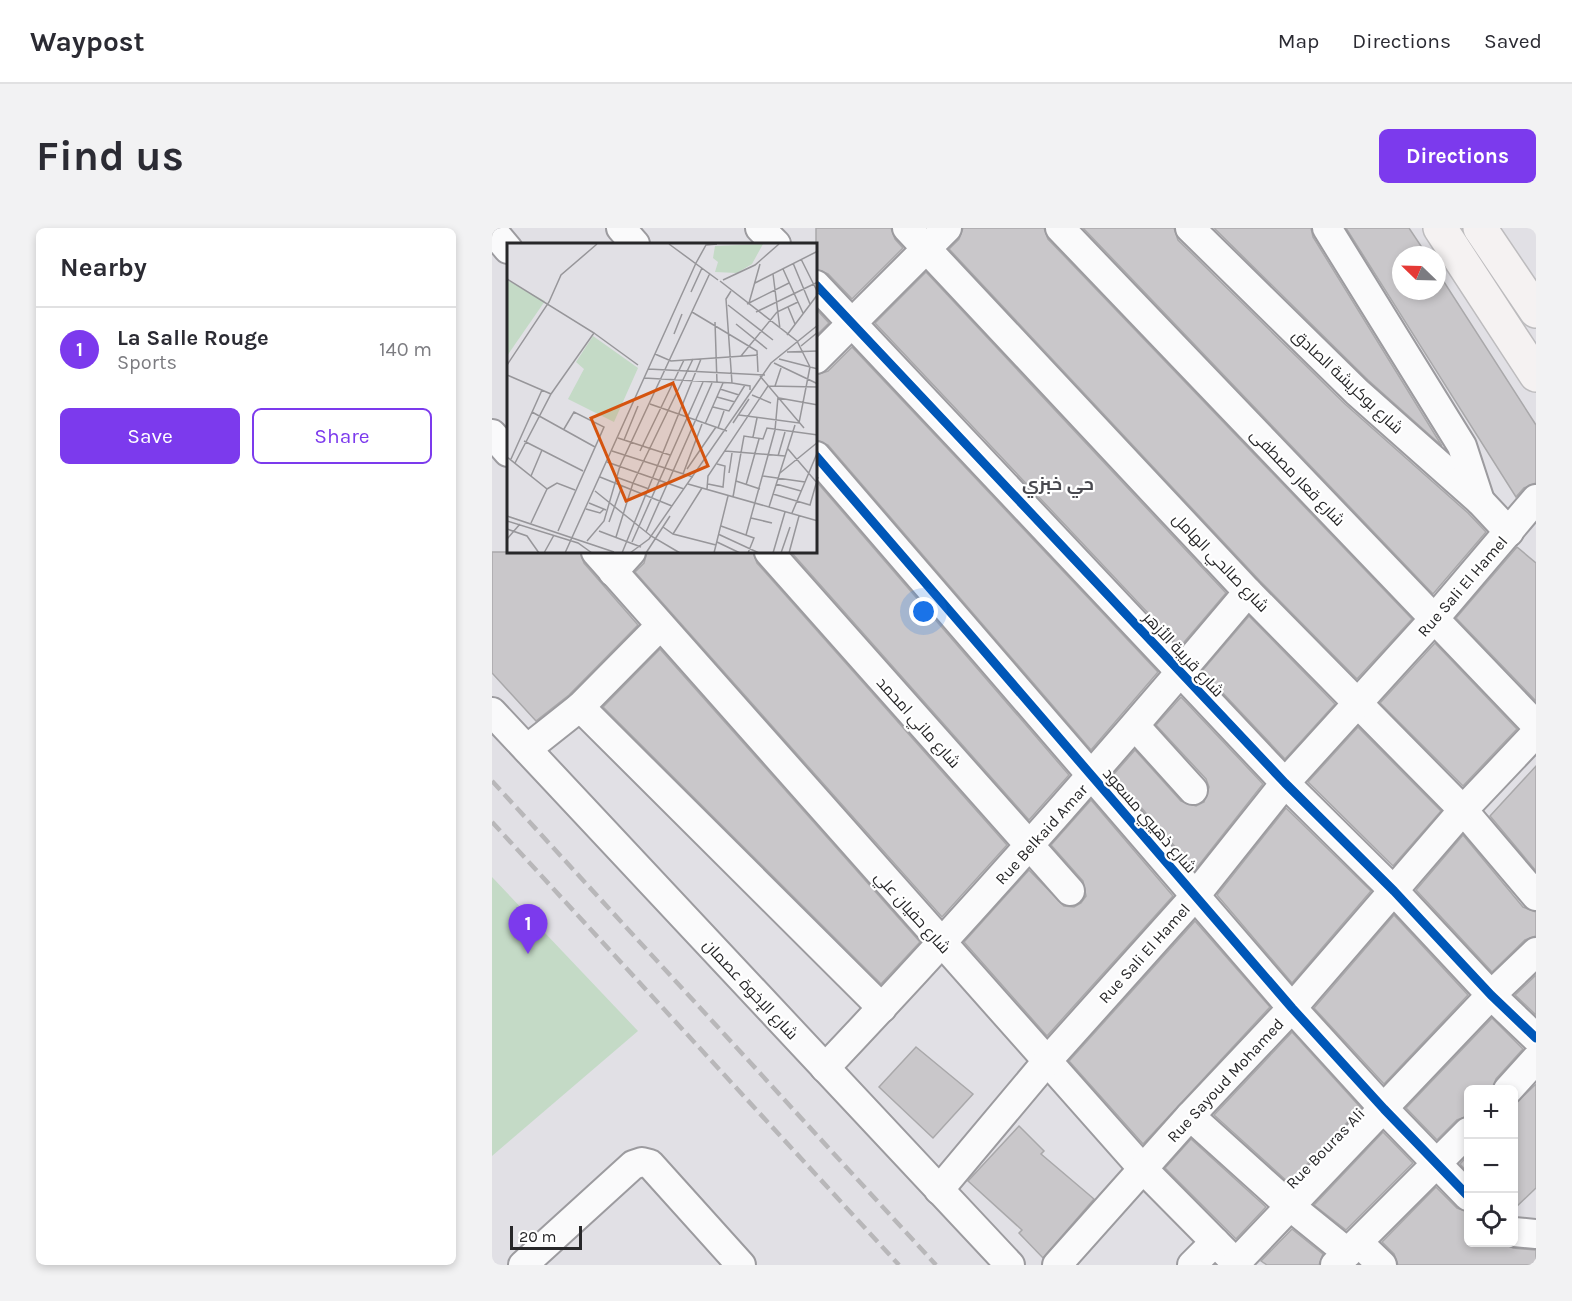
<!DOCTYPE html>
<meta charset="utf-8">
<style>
:root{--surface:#fff;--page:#f2f2f3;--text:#2b2b33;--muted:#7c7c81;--line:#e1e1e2;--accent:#7c3aed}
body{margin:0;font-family:Karla,Cairo,sans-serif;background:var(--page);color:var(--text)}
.controls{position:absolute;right:18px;bottom:18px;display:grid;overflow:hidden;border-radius:9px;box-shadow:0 3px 9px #0003}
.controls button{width:54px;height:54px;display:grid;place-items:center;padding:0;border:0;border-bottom:2px solid var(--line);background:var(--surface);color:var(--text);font:30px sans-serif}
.compass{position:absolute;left:900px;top:18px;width:54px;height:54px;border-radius:50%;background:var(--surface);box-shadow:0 3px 9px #0003;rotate:293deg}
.scale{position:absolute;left:18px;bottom:15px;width:72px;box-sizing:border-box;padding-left:6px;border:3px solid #272729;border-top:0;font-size:16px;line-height:21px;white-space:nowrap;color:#272729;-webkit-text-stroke:4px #fff;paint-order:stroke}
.you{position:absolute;left:432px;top:384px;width:21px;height:21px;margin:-15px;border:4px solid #fff;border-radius:50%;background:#1a73e8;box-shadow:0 0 0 9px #1a73e833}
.badge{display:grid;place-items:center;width:39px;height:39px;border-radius:50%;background:var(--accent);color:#fff;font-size:20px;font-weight:700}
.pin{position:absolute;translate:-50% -50px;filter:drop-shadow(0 2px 3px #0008)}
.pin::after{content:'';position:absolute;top:32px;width:21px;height:18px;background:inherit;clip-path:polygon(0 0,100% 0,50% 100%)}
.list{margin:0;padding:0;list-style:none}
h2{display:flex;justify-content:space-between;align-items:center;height:78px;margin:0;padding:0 24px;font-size:26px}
h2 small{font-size:20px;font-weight:400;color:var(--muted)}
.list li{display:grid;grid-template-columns:39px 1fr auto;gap:18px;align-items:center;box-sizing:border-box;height:84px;padding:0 24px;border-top:2px solid var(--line)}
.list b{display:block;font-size:22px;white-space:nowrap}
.list p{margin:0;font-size:20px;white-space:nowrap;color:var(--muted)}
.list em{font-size:20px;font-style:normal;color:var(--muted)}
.actions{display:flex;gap:12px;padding:18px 24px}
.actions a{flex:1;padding:14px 0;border:2px solid var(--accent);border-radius:9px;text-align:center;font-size:21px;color:var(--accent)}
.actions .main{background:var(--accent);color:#fff}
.icon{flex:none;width:33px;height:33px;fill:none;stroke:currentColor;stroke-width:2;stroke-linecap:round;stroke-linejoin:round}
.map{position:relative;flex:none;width:1044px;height:1037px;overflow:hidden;border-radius:9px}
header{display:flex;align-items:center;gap:36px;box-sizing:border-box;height:84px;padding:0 30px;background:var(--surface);border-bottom:2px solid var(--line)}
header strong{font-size:28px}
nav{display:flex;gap:33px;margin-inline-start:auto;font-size:21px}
.intro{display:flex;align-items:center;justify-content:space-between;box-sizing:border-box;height:144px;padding:0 36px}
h1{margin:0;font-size:42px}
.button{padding:15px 27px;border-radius:9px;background:var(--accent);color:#fff;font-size:21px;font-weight:700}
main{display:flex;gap:36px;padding:0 36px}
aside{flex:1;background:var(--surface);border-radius:9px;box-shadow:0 3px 9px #0003}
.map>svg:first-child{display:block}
</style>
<header>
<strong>Waypost</strong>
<nav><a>Map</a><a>Directions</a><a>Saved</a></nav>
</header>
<div class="intro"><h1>Find us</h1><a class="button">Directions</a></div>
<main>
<aside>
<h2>Nearby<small></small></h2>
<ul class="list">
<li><span class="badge">1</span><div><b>La Salle Rouge</b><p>Sports</p></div><em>140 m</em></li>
</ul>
<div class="actions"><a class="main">Save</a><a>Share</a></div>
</aside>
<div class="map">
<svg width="1044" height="1037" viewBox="0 0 1044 1037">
<rect width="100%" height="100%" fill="#e1e0e5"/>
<!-- pitch -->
<polygon fill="#c4dac6" points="0,649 146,803 0,928"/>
<!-- building -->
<g fill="#c9c7ca" stroke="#a9a8aa" stroke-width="1.5">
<polygon points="324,0 399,0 403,11 411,20 360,71 336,46 324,41"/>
<polygon points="471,0 552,0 556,11 920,391 865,451 768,353 457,21 467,11"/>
<polygon points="591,0 682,0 686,12 853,176 976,285 994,304 941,366"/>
<polygon points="722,0 819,0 821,9 950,218 876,152"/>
<polygon points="854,0 917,0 935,27 909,27 909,63 945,63 945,43 1044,197 1044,255 1032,260 1024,269"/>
<polygon points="434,44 734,365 688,419 383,95"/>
<polygon points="324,81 337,95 324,108"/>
<polygon points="360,119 666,444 599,522 336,217 324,212 324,147 336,143"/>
<polygon points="324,253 577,547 537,592 299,324 324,324"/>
<polygon points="1025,319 1044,335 1044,473 964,390"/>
<polygon points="0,324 88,324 92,335 146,397 77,467 44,493 0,445"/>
<polygon points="155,324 261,324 265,335 515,617 450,689 143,344 152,335"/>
<polygon points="757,388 843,476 793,531 710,443"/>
<polygon points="943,415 1025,501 971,558 888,475"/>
<polygon points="168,421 428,714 389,756 111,479"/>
<polygon points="689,469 771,556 703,642 621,547 643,522 689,573 704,578 712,574 717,559 714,551 664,497"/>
<polygon points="866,499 949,583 901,638 816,554"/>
<polygon points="1044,538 1044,643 998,588"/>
<polygon points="599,572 681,668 555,808 472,714 537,642 572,678 582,679 589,675 594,668 591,653 559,617"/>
<polygon points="794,580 879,663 800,755 725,667"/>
<polygon points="971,607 1031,679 1044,684 1044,708 1033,712 1000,744 924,662"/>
<polygon points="902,687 976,767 892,856 822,780"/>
<polygon points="703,693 778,779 651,916 577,833"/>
<polygon points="1044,747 1044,787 1023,767"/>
<polygon points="1000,790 1031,821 1004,851 1000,861 976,861 976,888 965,892 945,912 914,880"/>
<polygon points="800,804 869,880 797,955 722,887"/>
<polygon points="424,819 481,866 441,910 387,859"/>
<polygon points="1044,856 1044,960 1022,981 1022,877"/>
<polygon points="527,898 552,923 549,926 602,971 551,1030 527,1005 530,1002 476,953"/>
<polygon points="891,904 921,935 854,1002 822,977"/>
<polygon points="699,911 774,979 744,1011 673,940"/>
<polygon points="976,927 976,945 968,936"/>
<polygon points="944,959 965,980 976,984 976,1014 1010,1014 1021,1020 1044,1022 1044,1037 906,1037 902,1026 890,1014"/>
<polygon points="800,1001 831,1026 827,1037 775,1037 769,1033"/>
</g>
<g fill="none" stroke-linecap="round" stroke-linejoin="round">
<defs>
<g id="street">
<polyline points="129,0 143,16"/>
<polyline points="268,0 284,16"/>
<polyline points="415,0 756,364 971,582 1044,668"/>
<polyline points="568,0 1044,497"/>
<polyline points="698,0 865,164 988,273 1017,304"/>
<polyline points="835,0 970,218 988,273"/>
<polyline points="0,2 16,21"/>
<polyline points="324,57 793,555 902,663 999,767 1044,810"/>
<polyline points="324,131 455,0"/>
<polyline points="0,206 16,224"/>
<polyline points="324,228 800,780 892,881 976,968"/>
<polyline points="104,324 651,941 746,1037"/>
<polyline points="277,324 578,663"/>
<polyline points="121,344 139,324"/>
<polyline points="88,479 390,780"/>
<polyline points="0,484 518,1037"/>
<polyline points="644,499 701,562"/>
<polyline points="35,521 88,479 168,398"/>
<path d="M 333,840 C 479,686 619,527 756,364"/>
<polyline points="1016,862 1044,831"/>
<polyline points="698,888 798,978 856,1025"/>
<polyline points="447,962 556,832 703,668 793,555 942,391 1044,271"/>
<polyline points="1022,1004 1044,1006"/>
<polyline points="867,1015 890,1037"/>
<polyline points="744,1035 999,767 1044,724"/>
<polyline points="31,1037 141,937 150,934 158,936 249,1037"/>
<polyline points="565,1037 698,888 800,780 971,582 1044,505"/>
<polyline points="700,1037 723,1014"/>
<polyline points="843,1037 976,904"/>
</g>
<g id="primary">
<polyline points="948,0 1044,147"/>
<polyline points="988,0 1044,83"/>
</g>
</defs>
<!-- street casing -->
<use href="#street" stroke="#9c9b9f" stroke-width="32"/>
<!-- primary casing -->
<use href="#primary" stroke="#bdbcbe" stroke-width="36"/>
<!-- street -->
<use href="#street" stroke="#fafafb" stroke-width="28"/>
<!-- primary -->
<use href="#primary" stroke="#f5f2f2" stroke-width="33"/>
<!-- rail -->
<g stroke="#b8b7b9" stroke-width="4.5" stroke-dasharray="12 6" stroke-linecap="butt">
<polyline points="0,553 444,1037"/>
<polyline points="0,594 407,1037"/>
</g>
<defs>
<g id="cycleway">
<polyline points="324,57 793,555 902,663 999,767 1044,810"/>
<polyline points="324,228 800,780 892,881 976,968"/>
</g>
</defs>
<!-- cycleway casing -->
<use href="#cycleway" stroke="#fff" stroke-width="13"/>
<!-- cycleway -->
<use href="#cycleway" stroke="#0057b8" stroke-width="9"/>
</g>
<g text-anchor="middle" stroke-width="4.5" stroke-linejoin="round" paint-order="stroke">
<!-- street labels -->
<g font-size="16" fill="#272729" stroke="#fff">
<text transform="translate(856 153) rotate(43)" y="6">شارع بوكريشة الصادق</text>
<text transform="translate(806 249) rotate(46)" y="6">شارع قعار مصطفى</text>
<text transform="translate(729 334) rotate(46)" y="6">شارع صالحي الهامل</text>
<text transform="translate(970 358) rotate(-49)" y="6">Rue Sali El Hamel</text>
<text transform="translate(692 426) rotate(47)" y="6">شارع قريبة الأزهر</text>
<text transform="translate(427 494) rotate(48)" y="6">شارع ماني امحمد</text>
<text transform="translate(658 592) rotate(49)" y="6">شارع ذهيبي مسعود</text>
<text transform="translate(549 606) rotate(-48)" y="6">Rue Belkaid Amar</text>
<text transform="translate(421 684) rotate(48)" y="6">شارع حفيان علي</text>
<text transform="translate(652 725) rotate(-48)" y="6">Rue Sali El Hamel</text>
<text transform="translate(259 761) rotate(47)" y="6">شارع الإخوة عصمان</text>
<text transform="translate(733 852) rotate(-47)" y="6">Rue Sayoud Mohamed</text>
<text transform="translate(833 920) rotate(-46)" y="6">Rue Bouras Ali</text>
</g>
<!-- neighbourhood labels -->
<g font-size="18" font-weight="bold" fill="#4a4a50" stroke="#fff">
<text x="566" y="262">حي خبزي</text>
</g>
</g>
<!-- overview -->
<g transform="translate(15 15)">
<rect width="310" height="310" fill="#e1e0e5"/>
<path d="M 0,37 L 38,58 L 0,113 Z" fill="#c4dac6"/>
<path d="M 256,1 L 245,21 L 230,30 L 208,29 L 211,19 L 206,15 L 208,3 Z" fill="#c4dac6"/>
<path d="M 86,93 L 131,125 L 107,179 L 61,156 L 77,126 L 69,119 Z" fill="#c4dac6"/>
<path fill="none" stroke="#97969a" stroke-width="1.5" d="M 162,1 L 211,37M 294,16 L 311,50M 286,20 L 303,61M 276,26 L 296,70M 266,31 L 273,86M 0,36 L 87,90 L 44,151 L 8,220M 216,37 L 248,22 L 272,1M 213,38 L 290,98 L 303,124 L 292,180 L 232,172M 248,40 L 311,8M 224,48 L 219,56 L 225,140M 184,49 L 195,25M 242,60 L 253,21M 240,61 L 282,40M 221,62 L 266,97M 281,64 L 288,81M 185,69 L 250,108 L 251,129M 249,69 L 311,39M 208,79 L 210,140M 229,81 L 260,106M 87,90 L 131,122M 167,91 L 175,71M 280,92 L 311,51M 294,103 L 311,89M 280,109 L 311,108M 148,111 L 164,118 L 251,112M 234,113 L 270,69 L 291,59M 272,116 L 311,126M 267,120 L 311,141M 0,122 L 42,59 L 54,32 L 90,1M 141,126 L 258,132M 0,132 L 44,151M 253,133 L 297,185M 137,135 L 225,140 L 243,143 L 243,147M 268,143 L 274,125M 213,146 L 232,152M 245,152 L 264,160M 210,154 L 228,159M 272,155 L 311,162M 143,161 L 220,188M 206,164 L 222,168 L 238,142M 25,169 L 88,204M 226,180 L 242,156M 198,181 L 216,140M 211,185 L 217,168M 246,194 L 250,175M 111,195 L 163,212M 117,197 L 131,163M 17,198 L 76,228M 281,206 L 311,241M 105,208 L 186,234M 133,208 L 177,117M 218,208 L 278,213M 271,213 L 278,189M 0,214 L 40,246 L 24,280M 4,216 L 35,147M 100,219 L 177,246M 180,226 L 209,184M 222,230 L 225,210M 273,230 L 311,199M 176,231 L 195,181M 24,233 L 35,207M 256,233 L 298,239M 93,234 L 165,263M 109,234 L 142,246M 229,238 L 253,246M 181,241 L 311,278M 201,241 L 216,244 L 218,223 L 210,221M 269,241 L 294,248M 239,242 L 252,196M 40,246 L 50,240 L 68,247M 200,246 L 201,233 L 261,143 L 311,144M 88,248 L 144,293 L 173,310M 266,251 L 303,262 L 311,234M 226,254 L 237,193 L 256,196 L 260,185 L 311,192M 82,260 L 99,267M 262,264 L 288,182M 79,266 L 93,270 L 97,266M 285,270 L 311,208M 0,273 L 107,309M 244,275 L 265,280M 0,278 L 71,300 L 85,310M 102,279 L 115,243M 214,283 L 247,295 L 241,310M 156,284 L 166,291 L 209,302M 0,286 L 20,293 L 32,310M 51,288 L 97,184 L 67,169 L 57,186M 92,288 L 134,304M 139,289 L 205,140M 166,291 L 195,245M 211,291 L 252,310M 239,292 L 268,187 L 271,154M 109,294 L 126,240 L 186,116M 0,296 L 13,281M 80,298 L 97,278 L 113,223 L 203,30M 125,299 L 196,139M 210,299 L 233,310M 37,310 L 47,292M 58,310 L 189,20 L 199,2 L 210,1M 115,310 L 194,116M 123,310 L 142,296 L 264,120 L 311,82M 139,310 L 163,273M 207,310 L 221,253M 266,310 L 278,269M 274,310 L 283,284M 282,310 L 292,273"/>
<path fill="#d5540f" fill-opacity="0.15" stroke="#d5540f" stroke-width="3" d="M 166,140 L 201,223 L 119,258 L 84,175 Z"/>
<rect width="310" height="310" fill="none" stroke="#272729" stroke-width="3"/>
</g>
</svg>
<div class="controls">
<button>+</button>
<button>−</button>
<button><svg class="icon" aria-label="locate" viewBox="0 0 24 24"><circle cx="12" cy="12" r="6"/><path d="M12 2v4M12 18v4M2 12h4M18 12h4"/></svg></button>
</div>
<svg class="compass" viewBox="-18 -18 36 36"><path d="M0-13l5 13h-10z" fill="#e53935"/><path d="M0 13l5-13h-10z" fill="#7c7c81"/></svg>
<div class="scale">20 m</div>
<div class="you"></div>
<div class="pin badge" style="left:36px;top:726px">1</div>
</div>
</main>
